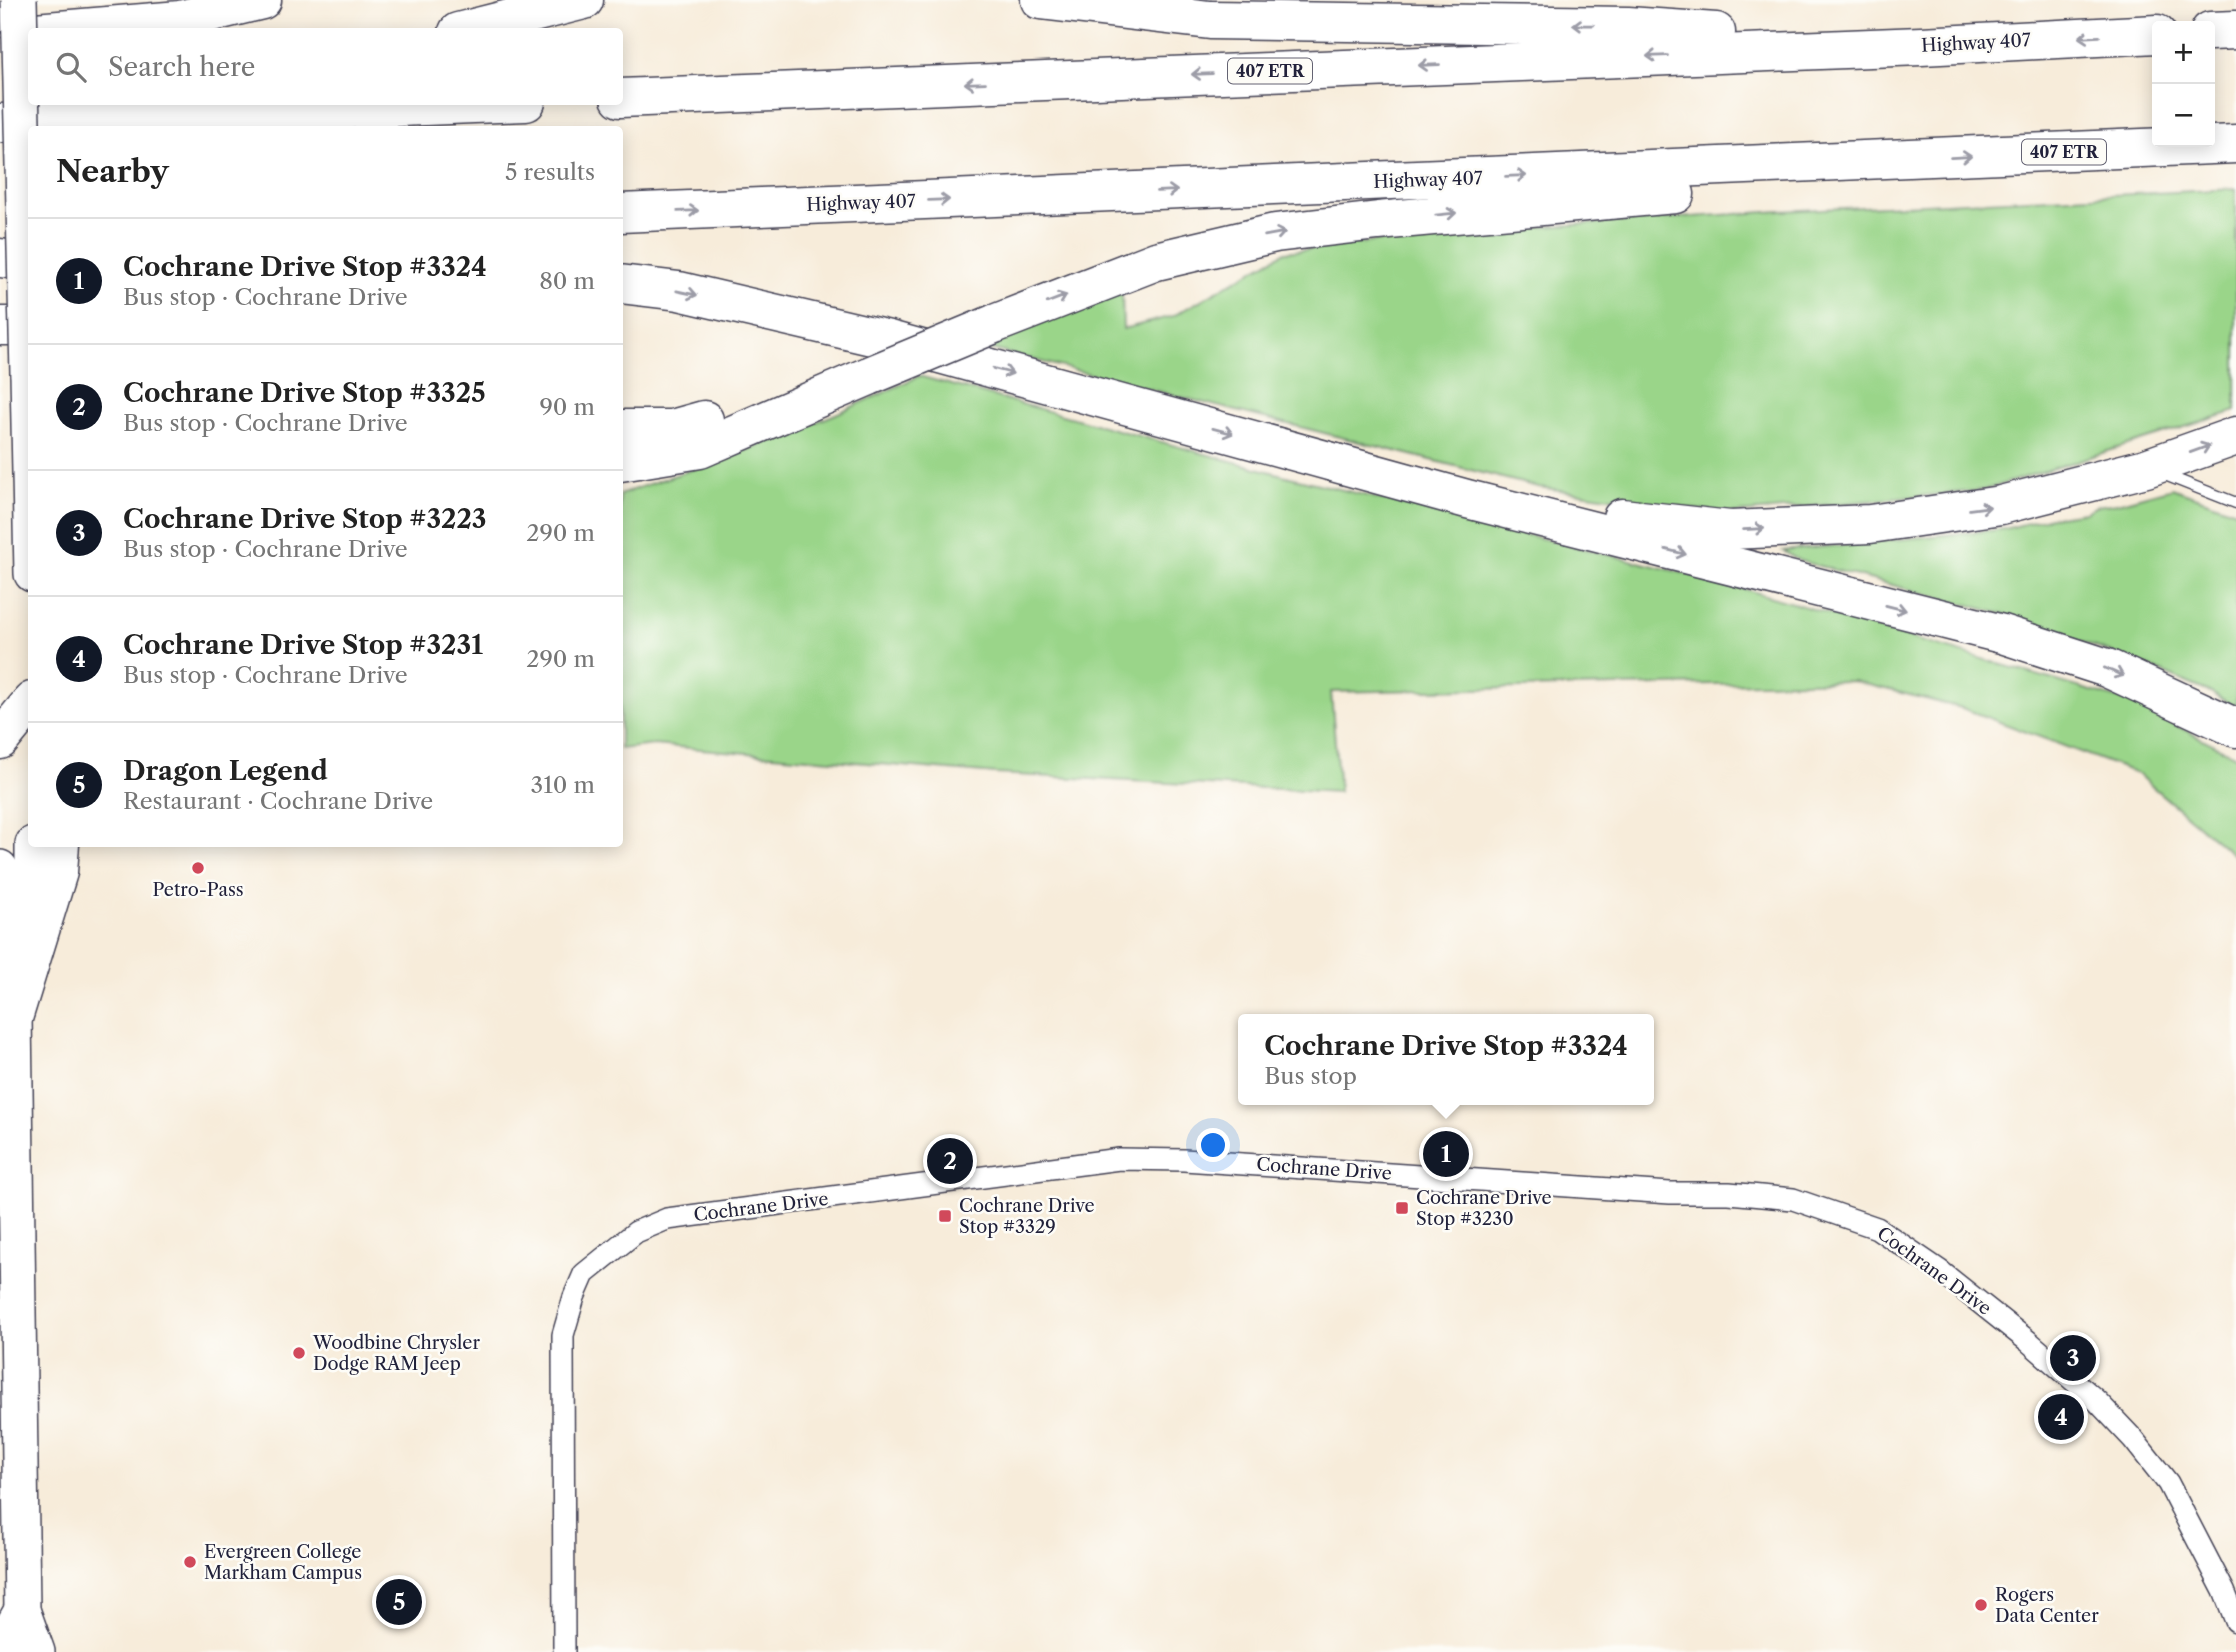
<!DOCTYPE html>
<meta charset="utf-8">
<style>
:root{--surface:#fff;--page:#f2f2f2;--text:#222;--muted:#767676;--line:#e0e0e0;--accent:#111827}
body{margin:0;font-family:"Libre Caslon Text",serif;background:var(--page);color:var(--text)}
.controls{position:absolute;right:21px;top:21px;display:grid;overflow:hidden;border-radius:7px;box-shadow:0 4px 18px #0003}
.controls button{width:63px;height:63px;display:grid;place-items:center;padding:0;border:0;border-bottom:2px solid var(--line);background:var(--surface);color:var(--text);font:35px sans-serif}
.you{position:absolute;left:1214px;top:1146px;width:24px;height:24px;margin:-18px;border:5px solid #fff;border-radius:50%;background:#1a73e8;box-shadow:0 0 0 10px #1a73e833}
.badge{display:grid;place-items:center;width:46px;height:46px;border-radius:50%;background:var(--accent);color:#fff;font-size:23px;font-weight:700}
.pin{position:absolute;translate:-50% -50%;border:4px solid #fff;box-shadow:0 2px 7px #0006}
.popup{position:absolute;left:1238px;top:1014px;width:416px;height:91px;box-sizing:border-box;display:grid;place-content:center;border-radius:7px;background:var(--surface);filter:drop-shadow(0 2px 5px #0005);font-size:23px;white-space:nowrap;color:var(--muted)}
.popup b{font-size:26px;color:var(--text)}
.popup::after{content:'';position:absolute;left:50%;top:100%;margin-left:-14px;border:14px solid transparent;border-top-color:var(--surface)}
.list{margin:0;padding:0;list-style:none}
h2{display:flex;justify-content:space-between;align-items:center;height:91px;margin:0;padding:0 28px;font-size:30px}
h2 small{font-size:23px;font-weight:400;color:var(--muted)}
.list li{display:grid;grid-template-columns:46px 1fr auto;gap:21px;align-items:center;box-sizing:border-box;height:126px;padding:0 28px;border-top:2px solid var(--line)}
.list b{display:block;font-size:26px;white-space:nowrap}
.list p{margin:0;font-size:23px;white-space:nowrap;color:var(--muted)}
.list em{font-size:23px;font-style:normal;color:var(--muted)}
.icon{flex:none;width:38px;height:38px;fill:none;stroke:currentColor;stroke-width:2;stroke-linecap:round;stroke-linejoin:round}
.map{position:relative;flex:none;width:2236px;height:1652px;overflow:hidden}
.search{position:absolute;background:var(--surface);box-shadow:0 4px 18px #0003;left:28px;top:28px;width:595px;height:77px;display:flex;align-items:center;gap:18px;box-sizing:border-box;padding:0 24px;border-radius:7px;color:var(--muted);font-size:26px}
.panel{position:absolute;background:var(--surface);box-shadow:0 4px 18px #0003;left:28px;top:126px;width:595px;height:721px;border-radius:7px}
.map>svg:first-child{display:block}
</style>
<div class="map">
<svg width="2236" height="1652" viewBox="0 0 2236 1652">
<rect width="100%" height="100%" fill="#fdfcf7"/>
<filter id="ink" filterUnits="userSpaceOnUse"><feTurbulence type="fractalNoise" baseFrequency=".0143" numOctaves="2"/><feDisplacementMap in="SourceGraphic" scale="14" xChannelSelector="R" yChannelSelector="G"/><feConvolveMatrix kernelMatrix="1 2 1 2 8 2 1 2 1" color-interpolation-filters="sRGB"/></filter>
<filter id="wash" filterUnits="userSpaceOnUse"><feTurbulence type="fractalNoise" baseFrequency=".00686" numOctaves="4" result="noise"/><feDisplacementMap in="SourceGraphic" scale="28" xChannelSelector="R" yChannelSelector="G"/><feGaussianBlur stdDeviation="1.57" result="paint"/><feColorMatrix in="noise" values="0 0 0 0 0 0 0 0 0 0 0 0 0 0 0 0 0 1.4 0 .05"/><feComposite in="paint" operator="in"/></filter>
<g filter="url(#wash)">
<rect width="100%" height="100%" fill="#f7ecda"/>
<!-- green -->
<g fill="#9ad589" stroke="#5e7c62" stroke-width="2">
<polygon points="2236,189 2236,411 1984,490 1729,514 1538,487 987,348 1045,319 1122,293 1123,329 1173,316 1285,252 1439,234 1781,211"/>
<path d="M 919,376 L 1290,477 L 1724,583 L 2132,703 L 2236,756 L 2236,857 L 2136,773 L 1962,708 L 1853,681 L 1331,692 L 1339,792 L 996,774 L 654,745 L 620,749 L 620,495 C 656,480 694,470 731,456 C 795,432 857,406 919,376 Z"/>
<polygon points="2172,488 2236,511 2236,707 2207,691 2140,663 2003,614 1800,561 1783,551 2005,529 2051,517 2085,512 2097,506 2117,503"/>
</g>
</g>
<g filter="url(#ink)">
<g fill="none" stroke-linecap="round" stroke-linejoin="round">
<defs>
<polyline id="service" points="2160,473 2236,503"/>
<polyline id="minor" points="564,1652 563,1335 574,1297 584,1274 636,1232 667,1219 1119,1159 1184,1160 1670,1193 1729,1193 1793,1199 1877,1228 1940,1271 2028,1341 2097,1401 2133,1439 2168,1483 2224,1591 2236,1621"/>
<g id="primary">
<polyline points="28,373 32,574"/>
<polyline points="0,868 16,905 14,1015 22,1610 37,1652"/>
<polyline points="16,905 33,880 33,844"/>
<polyline points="0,1649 22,1610"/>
</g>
<g id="motorway">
<polyline points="1040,0 1210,20 1628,26 1716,32"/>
<polyline points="2210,31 2236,30"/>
<polyline points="35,32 180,20 262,0"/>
<polyline points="458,32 584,0"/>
<polyline points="620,98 1921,46 2157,34"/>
<polyline points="0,123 526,102"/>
<polyline points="620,213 2236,144"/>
<polyline points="0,258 32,262"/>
<polyline points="620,284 679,291 889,340 1467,499 2002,634 2107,668 2236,728"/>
<polyline points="994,324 1156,261 1275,233 1378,221 1675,194"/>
<polyline points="0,326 32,326"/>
<polyline points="620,429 672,429 704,420"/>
<polyline points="620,462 700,449 869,376"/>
<polyline points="1622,518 1730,530 1870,524 2001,505 2146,468 2236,436"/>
<polyline points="0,740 32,701"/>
<polyline points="14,1015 58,872 60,844"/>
</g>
</defs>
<!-- service casing -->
<use href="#service" stroke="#424053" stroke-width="13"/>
<!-- minor casing -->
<use href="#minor" stroke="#424053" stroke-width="24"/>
<!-- primary casing -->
<use href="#primary" stroke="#424053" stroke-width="38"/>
<!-- motorway casing -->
<use href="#motorway" stroke="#424053" stroke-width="41"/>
<!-- service -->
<use href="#service" stroke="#fff" stroke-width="10"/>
<!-- minor -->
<use href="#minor" stroke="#fff" stroke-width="21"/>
<!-- primary -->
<use href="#primary" stroke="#fff" stroke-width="35"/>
<!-- motorway -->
<use href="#motorway" stroke="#fff" stroke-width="38"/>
<defs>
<polyline id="primary-bridge" points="19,0 28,373"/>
<polyline id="motorway-bridge" points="869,376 994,324"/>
</defs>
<!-- primary-bridge casing -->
<use href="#primary-bridge" stroke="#424053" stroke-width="38" stroke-linecap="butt"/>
<!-- motorway-bridge casing -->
<use href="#motorway-bridge" stroke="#424053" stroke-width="41" stroke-linecap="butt"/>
<!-- primary-bridge -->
<use href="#primary-bridge" stroke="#fff" stroke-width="35"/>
<!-- motorway-bridge -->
<use href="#motorway-bridge" stroke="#fff" stroke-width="38"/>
</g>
<!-- one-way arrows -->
<defs><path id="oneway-shaft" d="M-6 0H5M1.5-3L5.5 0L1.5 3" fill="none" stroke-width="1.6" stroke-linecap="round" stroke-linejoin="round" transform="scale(1.75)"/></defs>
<g stroke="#9c9ca7">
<use href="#oneway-shaft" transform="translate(1583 25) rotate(-179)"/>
<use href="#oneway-shaft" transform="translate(2089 37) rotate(177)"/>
<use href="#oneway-shaft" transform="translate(1657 56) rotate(178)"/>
<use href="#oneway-shaft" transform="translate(1429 65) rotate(178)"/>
<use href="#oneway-shaft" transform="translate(1202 74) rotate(178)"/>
<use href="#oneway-shaft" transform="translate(975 83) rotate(178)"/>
<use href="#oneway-shaft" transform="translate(1961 157) rotate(-3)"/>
<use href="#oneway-shaft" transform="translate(1516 176) rotate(-2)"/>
<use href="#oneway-shaft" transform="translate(1167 191) rotate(-2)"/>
<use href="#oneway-shaft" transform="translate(939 200) rotate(-2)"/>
<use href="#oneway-shaft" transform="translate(688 211) rotate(-2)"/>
<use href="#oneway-shaft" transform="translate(1446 214) rotate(-6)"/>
<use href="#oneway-shaft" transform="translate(1275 234) rotate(-10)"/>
<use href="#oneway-shaft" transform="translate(687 293) rotate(12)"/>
<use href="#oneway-shaft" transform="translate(1057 299) rotate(-21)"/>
<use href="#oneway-shaft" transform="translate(1003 371) rotate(15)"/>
<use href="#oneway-shaft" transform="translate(1223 431) rotate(15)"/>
<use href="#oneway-shaft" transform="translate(2200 449) rotate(-20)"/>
<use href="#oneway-shaft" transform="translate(1980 508) rotate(-8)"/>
<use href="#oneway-shaft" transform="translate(1754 529) rotate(-3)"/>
<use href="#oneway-shaft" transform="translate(1676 552) rotate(14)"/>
<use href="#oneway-shaft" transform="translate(1896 608) rotate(14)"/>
<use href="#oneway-shaft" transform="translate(2114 672) rotate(23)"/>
</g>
</g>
<!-- markers -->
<g fill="#d1495b" stroke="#fdfcf7" stroke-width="2.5">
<circle cx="198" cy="868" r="7"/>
<rect x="1395" y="1201" width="14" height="14" rx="3.5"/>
<rect x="938" y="1209" width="14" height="14" rx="3.5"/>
<circle cx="299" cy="1353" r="7"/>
<circle cx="190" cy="1562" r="7"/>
<circle cx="1981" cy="1605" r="7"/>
</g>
<g text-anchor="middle" stroke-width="5" stroke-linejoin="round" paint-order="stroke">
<!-- shield labels -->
<g fill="#fdfcf7" stroke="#646373" stroke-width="2">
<rect x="1228" y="58.5" width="84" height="25" rx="5"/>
<rect x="2022" y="139.5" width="84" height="25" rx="5"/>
</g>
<g font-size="16" font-weight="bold" fill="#22223b">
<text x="1270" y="77">407 ETR</text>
<text x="2064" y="158">407 ETR</text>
</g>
<!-- street labels -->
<g font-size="18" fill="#22223b" stroke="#fdfcf7">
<text transform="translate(1976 43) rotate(-3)" y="6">Highway 407</text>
<text transform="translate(1428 180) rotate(-2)" y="6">Highway 407</text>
<text transform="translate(861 203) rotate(-2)" y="6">Highway 407</text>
<text transform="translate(1324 1169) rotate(4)" y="6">Cochrane Drive</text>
<text transform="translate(761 1207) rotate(-7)" y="6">Cochrane Drive</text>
<text transform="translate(1934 1271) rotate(36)" y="6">Cochrane Drive</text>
</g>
<!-- poi labels -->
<g font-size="18" fill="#22223b" stroke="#fdfcf7" text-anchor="start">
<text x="198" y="896" text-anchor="middle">Petro-Pass</text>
<text x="1416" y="1204">Cochrane Drive<tspan x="1416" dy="21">Stop #3230</tspan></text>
<text x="959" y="1212">Cochrane Drive<tspan x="959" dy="21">Stop #3329</tspan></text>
<text x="313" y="1349">Woodbine Chrysler<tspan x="313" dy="21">Dodge RAM Jeep</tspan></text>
<text x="204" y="1558">Evergreen College<tspan x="204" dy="21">Markham Campus</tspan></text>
<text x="1995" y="1601">Rogers<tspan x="1995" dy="21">Data Center</tspan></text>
</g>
</g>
</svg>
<div class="controls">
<button>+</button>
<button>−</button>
</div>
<div class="you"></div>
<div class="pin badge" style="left:1446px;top:1154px">1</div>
<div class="popup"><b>Cochrane Drive Stop #3324</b>Bus stop</div>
<div class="pin badge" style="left:950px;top:1161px">2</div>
<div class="pin badge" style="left:2073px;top:1358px">3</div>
<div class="pin badge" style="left:2061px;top:1417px">4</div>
<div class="pin badge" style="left:399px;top:1602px">5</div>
<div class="search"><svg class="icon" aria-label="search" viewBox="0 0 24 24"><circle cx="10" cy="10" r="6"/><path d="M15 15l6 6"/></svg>Search here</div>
<section class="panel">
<h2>Nearby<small>5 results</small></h2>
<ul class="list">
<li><span class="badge">1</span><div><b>Cochrane Drive Stop #3324</b><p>Bus stop · Cochrane Drive</p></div><em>80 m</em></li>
<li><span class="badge">2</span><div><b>Cochrane Drive Stop #3325</b><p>Bus stop · Cochrane Drive</p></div><em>90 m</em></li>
<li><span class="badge">3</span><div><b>Cochrane Drive Stop #3223</b><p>Bus stop · Cochrane Drive</p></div><em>290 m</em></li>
<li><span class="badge">4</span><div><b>Cochrane Drive Stop #3231</b><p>Bus stop · Cochrane Drive</p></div><em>290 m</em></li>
<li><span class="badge">5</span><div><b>Dragon Legend</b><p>Restaurant · Cochrane Drive</p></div><em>310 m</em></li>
</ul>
</section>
</div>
